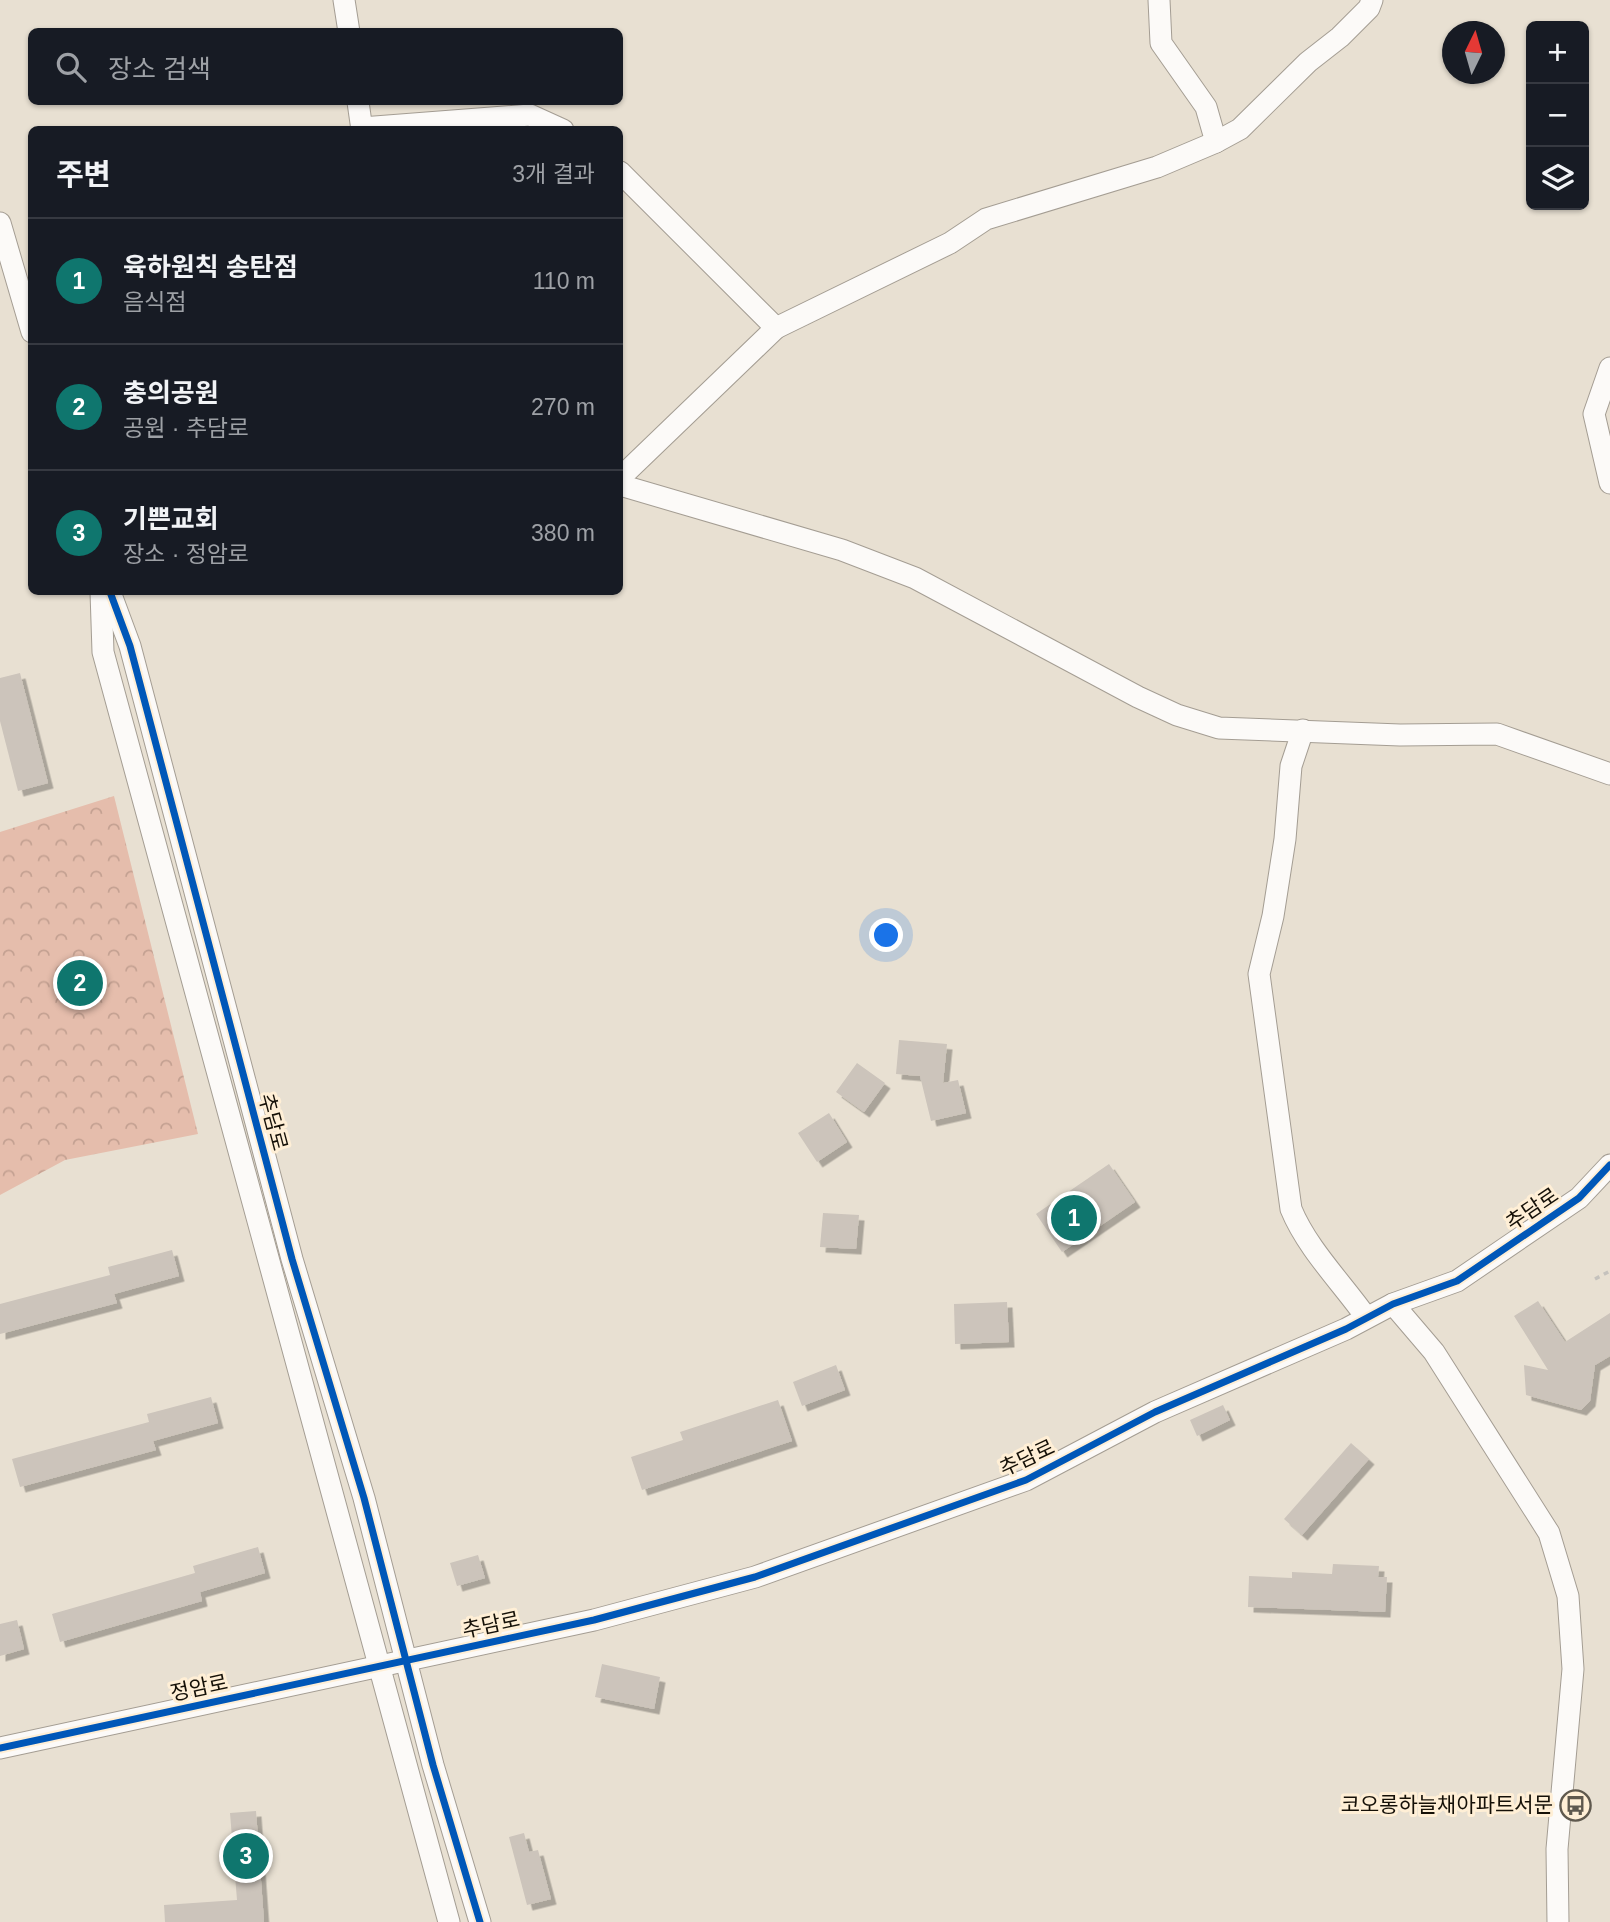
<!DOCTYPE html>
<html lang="ko">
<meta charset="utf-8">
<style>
:root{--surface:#171b24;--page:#20242c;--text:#f1f3f6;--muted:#9ea1a6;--line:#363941;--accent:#0f766e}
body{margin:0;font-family:Arial,"Noto Sans KR",sans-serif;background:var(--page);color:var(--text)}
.controls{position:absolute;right:21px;top:21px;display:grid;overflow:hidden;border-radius:10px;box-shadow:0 2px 5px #0004}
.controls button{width:63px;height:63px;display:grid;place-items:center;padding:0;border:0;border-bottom:2px solid var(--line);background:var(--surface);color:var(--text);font:35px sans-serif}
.compass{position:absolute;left:1442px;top:21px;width:63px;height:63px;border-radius:50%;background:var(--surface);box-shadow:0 2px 5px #0004;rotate:5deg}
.you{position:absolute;left:887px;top:936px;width:24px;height:24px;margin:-18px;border:5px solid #fff;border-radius:50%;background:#1a73e8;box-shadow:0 0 0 10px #1a73e833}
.badge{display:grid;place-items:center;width:46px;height:46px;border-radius:50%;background:var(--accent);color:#fff;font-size:23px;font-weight:700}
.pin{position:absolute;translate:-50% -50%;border:4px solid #fff;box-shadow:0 2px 7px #0006}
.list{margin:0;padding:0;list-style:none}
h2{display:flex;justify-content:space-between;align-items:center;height:91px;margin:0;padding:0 28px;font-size:30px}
h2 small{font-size:23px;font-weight:400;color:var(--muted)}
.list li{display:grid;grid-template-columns:46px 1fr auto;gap:21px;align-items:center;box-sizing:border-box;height:126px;padding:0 28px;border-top:2px solid var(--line)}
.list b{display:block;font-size:26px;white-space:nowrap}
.list p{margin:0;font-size:23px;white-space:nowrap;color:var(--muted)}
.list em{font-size:23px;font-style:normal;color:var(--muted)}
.icon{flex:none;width:38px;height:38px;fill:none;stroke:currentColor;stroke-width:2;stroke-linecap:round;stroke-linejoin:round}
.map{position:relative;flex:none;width:1610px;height:1922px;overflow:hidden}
.search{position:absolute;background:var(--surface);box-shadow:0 2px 5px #0004;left:28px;top:28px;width:595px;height:77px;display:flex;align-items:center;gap:18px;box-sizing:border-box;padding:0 24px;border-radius:10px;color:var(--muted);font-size:26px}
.panel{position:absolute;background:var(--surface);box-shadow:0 2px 5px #0004;left:28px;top:126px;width:595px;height:469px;border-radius:10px}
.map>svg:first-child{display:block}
</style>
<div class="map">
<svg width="1610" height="1922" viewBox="0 0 1610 1922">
<defs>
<pattern id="park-crowns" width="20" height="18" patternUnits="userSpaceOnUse" patternTransform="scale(1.75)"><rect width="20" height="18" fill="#e5bdac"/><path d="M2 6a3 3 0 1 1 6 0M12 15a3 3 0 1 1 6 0" fill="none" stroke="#c4a192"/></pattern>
<filter id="shadow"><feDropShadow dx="5.5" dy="5.5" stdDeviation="0" flood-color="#0004"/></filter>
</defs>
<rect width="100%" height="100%" fill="#e8e0d2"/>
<!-- park -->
<polygon fill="url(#park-crowns)" points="114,796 198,1134 65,1160 0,1195 0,832"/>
<!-- building -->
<g fill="#ccc4bb" filter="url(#shadow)">
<polygon points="20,673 48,783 18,791 0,721 0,678"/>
<polygon points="899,1040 947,1044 943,1083 958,1080 966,1113 931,1121 920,1076 896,1074"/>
<polygon points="857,1063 885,1083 864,1112 836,1092"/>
<polygon points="829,1113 847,1142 817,1162 798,1133"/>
<polygon points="1109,1164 1135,1202 1062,1252 1036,1214"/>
<polygon points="823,1213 859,1215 856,1249 820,1247"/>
<polygon points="172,1250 179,1276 114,1294 117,1303 0,1334 0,1304 110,1275 108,1267"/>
<polygon points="1538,1301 1565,1342 1610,1313 1610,1356 1595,1365 1590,1401 1581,1410 1526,1395 1524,1365 1548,1370 1514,1316"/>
<polygon points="1007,1302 1009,1342 955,1344 954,1304"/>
<polygon points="836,1365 845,1390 802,1406 793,1382"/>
<polygon points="211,1397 218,1423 153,1441 156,1450 20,1487 12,1459 149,1422 147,1414"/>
<polygon points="778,1400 792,1441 642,1490 631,1457 683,1440 680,1432"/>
<polygon points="1223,1405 1230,1420 1197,1436 1190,1420"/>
<polygon points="1351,1443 1369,1459 1302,1535 1284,1519"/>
<polygon points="258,1547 265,1573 200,1592 202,1601 60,1642 52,1614 195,1573 193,1566"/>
<polygon points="478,1555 485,1578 457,1586 450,1563"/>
<polygon points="1333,1564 1379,1566 1378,1577 1387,1577 1385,1612 1248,1607 1249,1576 1292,1578 1292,1572 1332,1574"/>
<polygon points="17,1620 24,1649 0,1656 0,1624"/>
<polygon points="602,1664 660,1677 654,1709 595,1697"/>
<polygon points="256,1811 264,1922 165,1922 164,1905 237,1900 230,1813"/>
<polygon points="524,1833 529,1852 538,1850 551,1899 527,1905 509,1837"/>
</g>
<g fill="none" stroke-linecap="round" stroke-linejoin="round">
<defs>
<g id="minor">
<polyline points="344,0 349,32"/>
<polyline points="358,102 362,130"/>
<polyline points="362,128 530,115 563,130"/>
<polyline points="1216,142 1240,129 1308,62 1340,37 1369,8 1372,0"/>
<polyline points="620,172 776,328 620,478"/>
<polyline points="0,223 32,332"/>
<polyline points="776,328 950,243 986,219 1157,167 1216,142 1206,107 1161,43 1159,0"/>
<polyline points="1610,368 1594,414 1610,483"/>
<polyline points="620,485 842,550 915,578 1138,697 1177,715 1219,728 1400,735 1497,734 1610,774"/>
<polyline points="101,592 103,652 449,1922"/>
<polyline points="110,592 130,646 292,1259 364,1498 433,1765 480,1922"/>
<path d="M 1303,730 L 1291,766 L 1285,839 L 1273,916 L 1259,974 L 1291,1209 C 1307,1248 1341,1282 1366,1317"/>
<polyline points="1393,1304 1434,1352 1549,1533 1568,1596 1573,1669 1557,1849 1558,1922"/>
<polyline points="0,1748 594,1620 755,1577 1026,1480 1155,1412 1346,1329 1393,1304 1457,1281 1579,1198 1610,1165"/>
</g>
</defs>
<!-- minor casing -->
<use href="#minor" stroke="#a49d93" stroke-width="23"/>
<!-- path -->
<polyline stroke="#c5c2bd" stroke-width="3.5" stroke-dasharray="5 5" stroke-linecap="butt" points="1595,1279 1610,1271"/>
<!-- minor -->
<use href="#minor" stroke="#fcfaf8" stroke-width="21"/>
<defs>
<g id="cycleway">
<polyline points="110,592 130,646 292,1259 364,1498 433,1765 480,1922"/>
<polyline points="0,1748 594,1620 755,1577 1026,1480 1155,1412 1346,1329 1393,1304 1457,1281 1579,1198 1610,1165"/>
</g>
</defs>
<!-- cycleway casing -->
<use href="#cycleway" stroke="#ffefd6" stroke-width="11"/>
<!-- cycleway -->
<use href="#cycleway" stroke="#0057b8" stroke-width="7"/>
</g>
<!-- icons -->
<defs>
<symbol id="bus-ring" viewBox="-11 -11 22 22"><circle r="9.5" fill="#ffefd6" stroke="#5f594e" stroke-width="1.5"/><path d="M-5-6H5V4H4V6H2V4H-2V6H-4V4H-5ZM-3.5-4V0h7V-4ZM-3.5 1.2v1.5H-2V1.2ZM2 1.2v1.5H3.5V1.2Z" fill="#5f594e"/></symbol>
</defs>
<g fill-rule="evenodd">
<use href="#bus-ring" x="1558" y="1788" width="35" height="35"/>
</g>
<g text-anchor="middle" stroke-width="6" stroke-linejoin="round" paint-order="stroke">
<!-- street labels -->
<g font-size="21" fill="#151007" stroke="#ffefd6">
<text transform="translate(273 1122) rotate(75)" y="7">추담로</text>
<text transform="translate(1532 1209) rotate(-34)" y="7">추담로</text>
<text transform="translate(1027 1458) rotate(-25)" y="7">추담로</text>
<text transform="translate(491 1625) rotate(-12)" y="7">추담로</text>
<text transform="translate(199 1688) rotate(-12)" y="7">정암로</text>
</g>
<!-- poi labels -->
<g font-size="21" fill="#151007" stroke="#ffefd6" text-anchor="end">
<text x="1553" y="1812">코오롱하늘채아파트서문</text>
</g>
</g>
</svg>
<div class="controls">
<button>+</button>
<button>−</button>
<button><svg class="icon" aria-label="layers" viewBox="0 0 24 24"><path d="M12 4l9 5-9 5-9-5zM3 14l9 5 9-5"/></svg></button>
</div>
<svg class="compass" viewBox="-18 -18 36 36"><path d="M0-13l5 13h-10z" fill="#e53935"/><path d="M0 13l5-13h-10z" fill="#9ea1a6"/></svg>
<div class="you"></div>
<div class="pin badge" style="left:1074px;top:1218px">1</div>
<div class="pin badge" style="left:80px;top:983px">2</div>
<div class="pin badge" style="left:246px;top:1856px">3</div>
<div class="search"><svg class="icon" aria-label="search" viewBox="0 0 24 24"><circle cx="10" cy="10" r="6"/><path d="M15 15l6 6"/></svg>장소 검색</div>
<section class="panel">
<h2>주변<small>3개 결과</small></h2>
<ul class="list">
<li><span class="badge">1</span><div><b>육하원칙 송탄점</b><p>음식점</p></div><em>110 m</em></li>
<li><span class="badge">2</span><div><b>충의공원</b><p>공원 · 추담로</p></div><em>270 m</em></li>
<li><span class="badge">3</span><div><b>기쁜교회</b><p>장소 · 정암로</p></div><em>380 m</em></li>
</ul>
</section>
</div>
